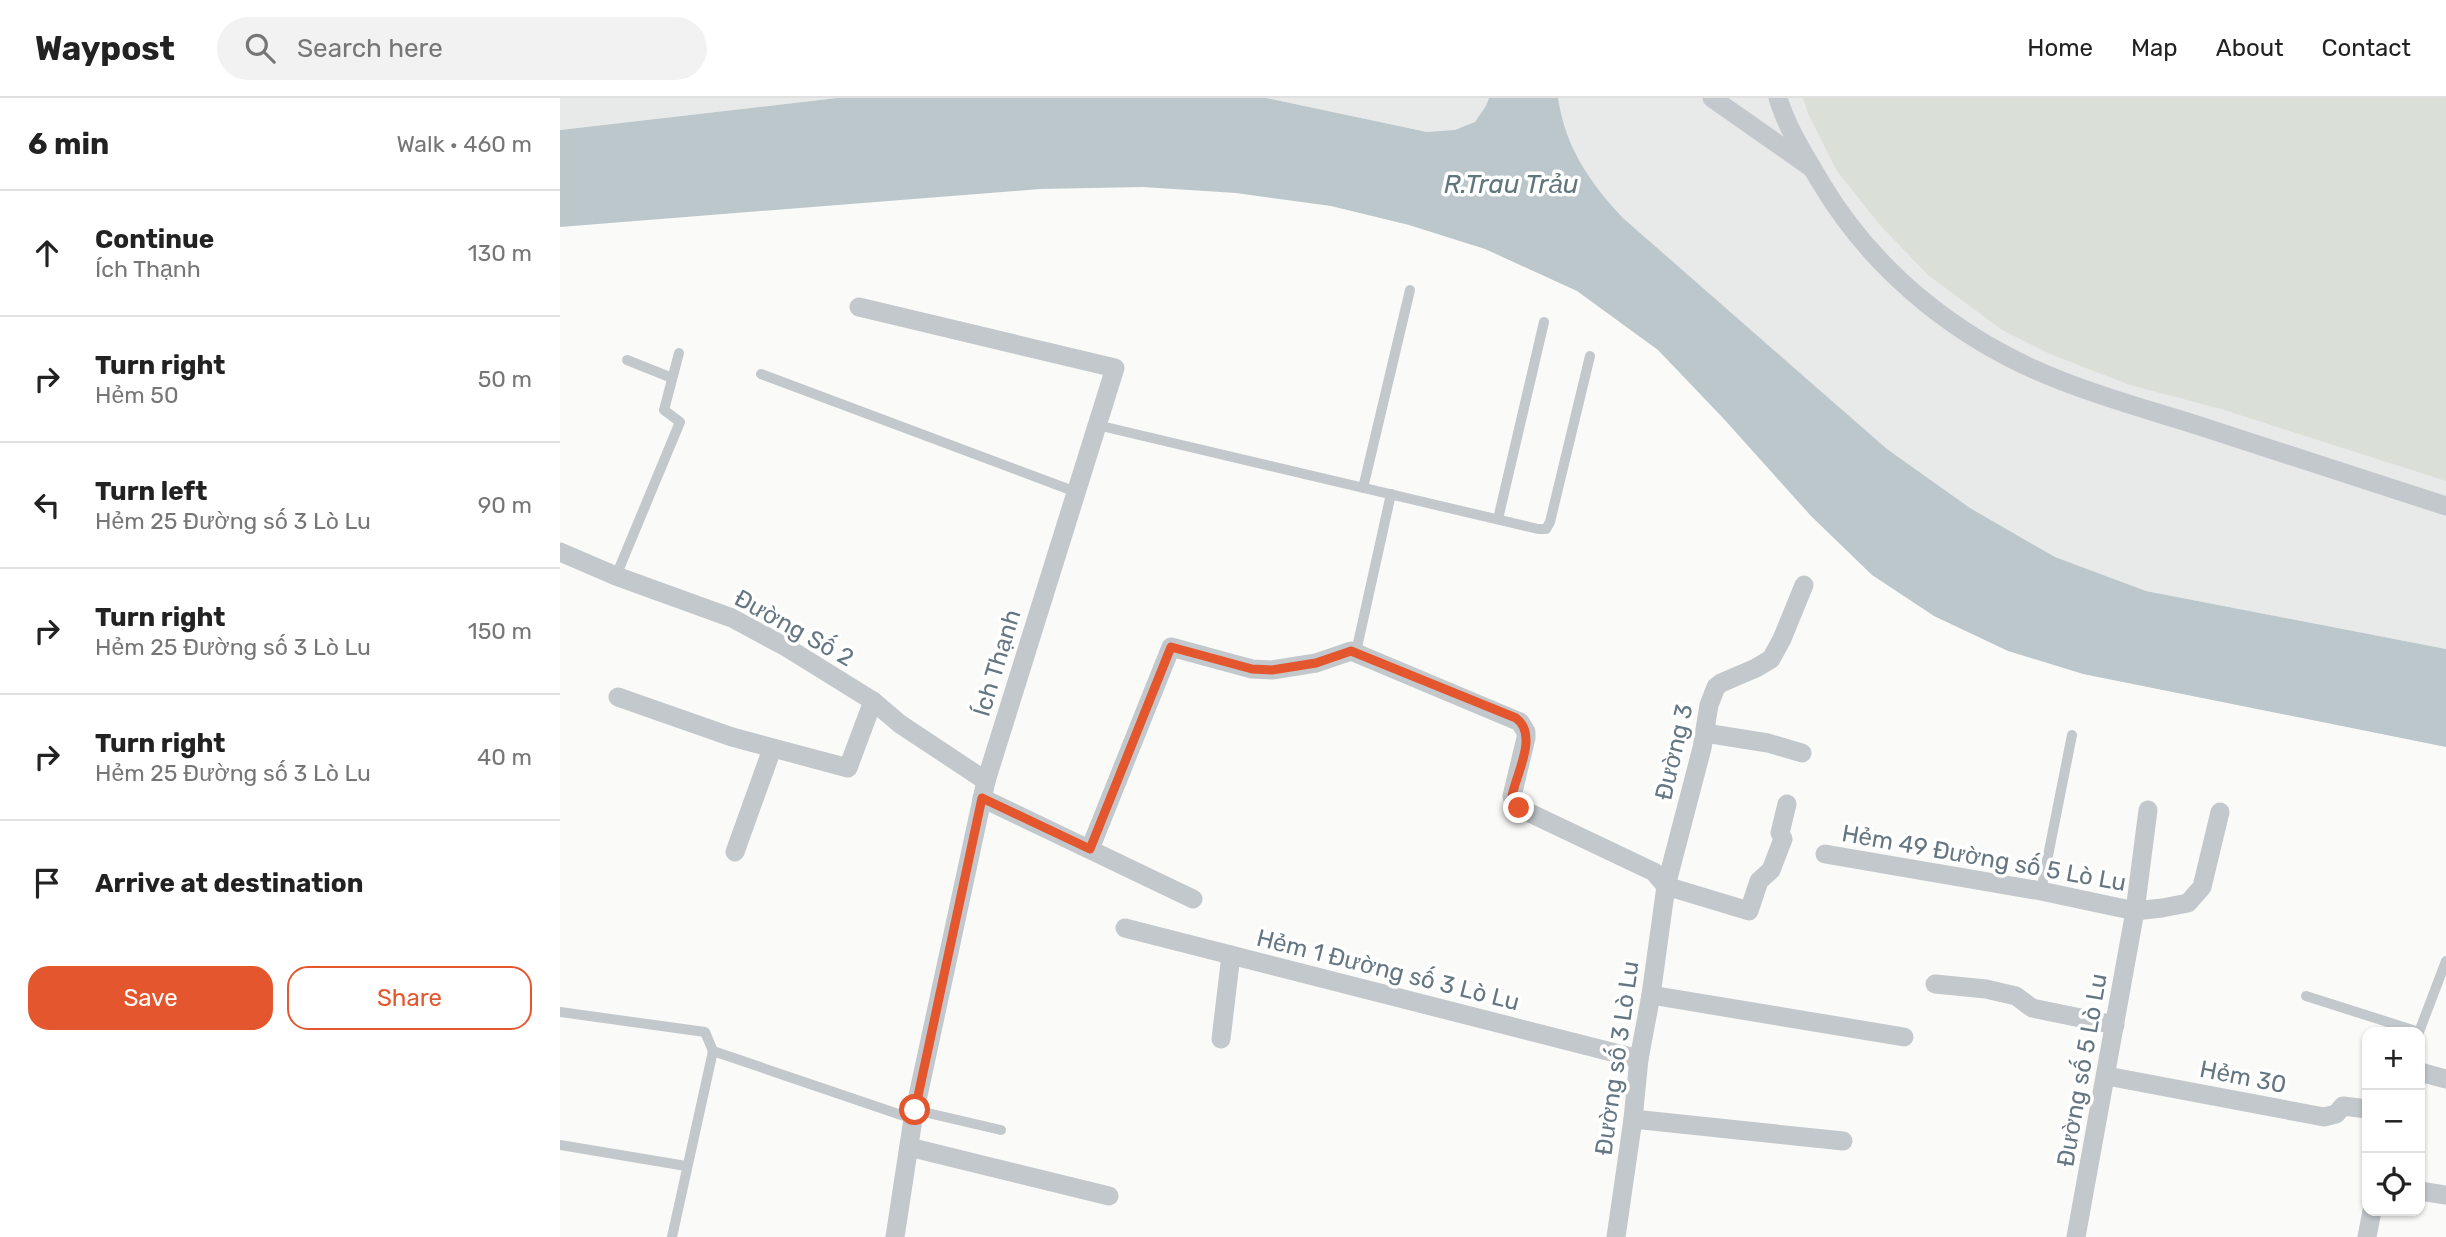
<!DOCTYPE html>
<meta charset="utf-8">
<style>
:root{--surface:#fff;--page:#f2f2f2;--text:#222;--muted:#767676;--line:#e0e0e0;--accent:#e4572e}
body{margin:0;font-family:Rubik,sans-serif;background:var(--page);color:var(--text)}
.controls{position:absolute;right:21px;bottom:21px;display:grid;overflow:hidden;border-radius:14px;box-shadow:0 2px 5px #0004}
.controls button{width:63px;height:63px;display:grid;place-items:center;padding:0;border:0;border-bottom:2px solid var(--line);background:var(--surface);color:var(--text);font:35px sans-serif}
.stop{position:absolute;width:21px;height:21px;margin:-16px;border:5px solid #e4572e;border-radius:50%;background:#fff}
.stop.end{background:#e4572e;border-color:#fff;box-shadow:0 2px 7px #0008}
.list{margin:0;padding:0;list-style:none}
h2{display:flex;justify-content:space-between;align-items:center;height:91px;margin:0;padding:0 28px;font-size:30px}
h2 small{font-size:23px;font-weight:400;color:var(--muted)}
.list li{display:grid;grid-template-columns:46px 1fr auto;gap:21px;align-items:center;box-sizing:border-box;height:126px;padding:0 28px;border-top:2px solid var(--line)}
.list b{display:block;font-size:26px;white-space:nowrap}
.list p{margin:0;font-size:23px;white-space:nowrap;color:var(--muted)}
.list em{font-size:23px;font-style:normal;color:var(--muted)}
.actions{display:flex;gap:14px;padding:21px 28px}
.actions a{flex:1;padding:16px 0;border:2px solid var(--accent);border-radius:21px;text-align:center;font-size:24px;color:var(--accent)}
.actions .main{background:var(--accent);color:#fff}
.icon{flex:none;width:38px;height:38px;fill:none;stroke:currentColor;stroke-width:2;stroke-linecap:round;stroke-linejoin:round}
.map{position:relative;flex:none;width:1886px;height:1139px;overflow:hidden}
header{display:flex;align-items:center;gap:42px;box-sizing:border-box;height:98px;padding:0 35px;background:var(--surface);border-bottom:2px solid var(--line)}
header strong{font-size:33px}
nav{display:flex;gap:38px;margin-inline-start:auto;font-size:24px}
.search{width:490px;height:63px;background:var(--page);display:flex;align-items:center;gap:18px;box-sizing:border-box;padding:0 24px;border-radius:38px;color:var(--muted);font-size:26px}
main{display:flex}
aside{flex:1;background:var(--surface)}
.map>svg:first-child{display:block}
</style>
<header>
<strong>Waypost</strong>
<div class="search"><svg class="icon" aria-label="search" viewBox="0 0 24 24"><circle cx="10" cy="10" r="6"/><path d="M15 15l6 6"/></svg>Search here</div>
<nav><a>Home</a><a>Map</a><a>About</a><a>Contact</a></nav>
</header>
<main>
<aside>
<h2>6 min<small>Walk · 460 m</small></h2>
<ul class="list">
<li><svg class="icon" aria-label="ahead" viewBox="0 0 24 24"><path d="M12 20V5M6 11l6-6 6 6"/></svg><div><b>Continue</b><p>Ích Thạnh</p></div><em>130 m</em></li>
<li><svg class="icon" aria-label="right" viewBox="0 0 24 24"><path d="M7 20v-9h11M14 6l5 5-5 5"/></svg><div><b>Turn right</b><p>Hẻm 50</p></div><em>50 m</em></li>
<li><svg class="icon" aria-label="left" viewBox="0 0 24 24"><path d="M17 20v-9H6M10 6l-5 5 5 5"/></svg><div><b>Turn left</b><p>Hẻm 25 Đường số 3 Lò Lu</p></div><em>90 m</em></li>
<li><svg class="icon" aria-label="right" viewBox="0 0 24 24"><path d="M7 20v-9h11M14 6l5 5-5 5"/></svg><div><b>Turn right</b><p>Hẻm 25 Đường số 3 Lò Lu</p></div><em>150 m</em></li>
<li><svg class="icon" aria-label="right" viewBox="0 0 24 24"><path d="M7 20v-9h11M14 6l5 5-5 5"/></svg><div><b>Turn right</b><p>Hẻm 25 Đường số 3 Lò Lu</p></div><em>40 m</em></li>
<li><svg class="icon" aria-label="arrive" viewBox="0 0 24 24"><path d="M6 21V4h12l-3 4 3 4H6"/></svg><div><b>Arrive at destination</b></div></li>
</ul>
<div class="actions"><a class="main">Save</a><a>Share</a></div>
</aside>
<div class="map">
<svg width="1886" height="1139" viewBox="0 0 1886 1139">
<rect width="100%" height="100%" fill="#fafaf8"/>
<!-- built -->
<g fill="#e8e9e9">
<polygon points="0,0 277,0 0,32"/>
<polygon points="706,0 1886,0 1886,551 1586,493 1495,459 1410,410 1327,351 1063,120 867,34"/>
</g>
<!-- green -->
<polygon fill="#dadfd7" points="1243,0 1886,0 1886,383 1661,311 1570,287 1490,256 1442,232 1368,177 1320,127 1277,73 1248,15"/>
<!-- water -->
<path fill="#bbc7cb" d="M 277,0 L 706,0 L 867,34 L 895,32 L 915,24 L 926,8 L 929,0 L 998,0 C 1005,49 1030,85 1063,120 L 1327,351 L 1410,410 L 1495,459 L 1586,493 L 1886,551 L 1886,649 L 1523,576 L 1448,553 L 1374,518 L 1312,477 L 1251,418 L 1163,320 L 1098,252 L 1017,193 L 925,151 L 849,127 L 771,108 L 676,95 L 583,89 L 480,91 L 0,129 L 0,32 Z"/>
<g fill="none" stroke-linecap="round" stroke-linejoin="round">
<!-- service -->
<g stroke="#c3c8cc" stroke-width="10">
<polyline points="67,262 112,280"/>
<polyline points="201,276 516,394"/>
<polyline points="537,327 978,431 986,431 990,424 1030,258"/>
<polyline points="803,390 850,192"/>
<polyline points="938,421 984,224"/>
<polyline points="56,478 120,324 104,312 119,255"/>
<polyline points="796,554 831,396"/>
<polyline points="1481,793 1512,637"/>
<polyline points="1746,898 1859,934"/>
<polyline points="0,914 145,934 153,953 353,1021"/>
<polyline points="1859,934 1886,863"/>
<polyline points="355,1012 441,1032"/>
<polyline points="0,1047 126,1068"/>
<polyline points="112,1139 153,953"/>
</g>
<!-- minor -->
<g stroke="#c3c8cc" stroke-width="19">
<polyline points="1152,0 1249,68"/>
<path d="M 1218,0 C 1227,30 1245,58 1261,85 C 1316,177 1403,245 1502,283 C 1550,302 1600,315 1649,331 C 1728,357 1807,382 1886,408"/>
<polyline points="299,209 555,270 426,683 353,1021 335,1139"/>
<polyline points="0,454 56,478 172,520 226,549 313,603 340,626 426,683"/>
<polyline points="58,599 172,639 288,670 313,603"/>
<polyline points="1145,635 1208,645 1242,655"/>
<polyline points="422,700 633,801"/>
<polyline points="530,751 611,549 692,571 712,572 756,565 791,553 960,624 966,634 966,640 952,698 955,708 1094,774 1106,788"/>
<polyline points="175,754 212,651"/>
<polyline points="1265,756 1481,793 1575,813 1602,810 1628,805 1642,789 1660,714"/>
<polyline points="1106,788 1189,813 1199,783 1211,772 1223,741 1220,735 1227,706"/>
<polyline points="565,830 1079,961"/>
<polyline points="1375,886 1426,891 1456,898 1472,910 1555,927"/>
<polyline points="1091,897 1344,939"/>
<polyline points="661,941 671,857"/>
<polyline points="1860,974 1886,981"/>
<polyline points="1547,978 1764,1019 1776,1016 1783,1008 1807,1011"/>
<polyline points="1073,1021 1283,1043"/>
<polyline points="349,1049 549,1098"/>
<polyline points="1860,1093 1886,1097"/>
<polyline points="1056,1139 1073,1021 1079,961 1091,897 1106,788 1142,650 1149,607 1156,589 1161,585 1196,570 1211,561 1222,541 1244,487"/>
<polyline points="1516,1139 1575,813 1588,712"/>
<polyline points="1807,1139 1812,1113"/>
</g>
</g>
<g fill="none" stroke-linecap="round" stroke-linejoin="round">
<!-- route -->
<path stroke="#e4572e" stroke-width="9" d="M 355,1012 L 422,700 L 530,751 L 611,549 L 692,571 L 712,572 L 756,565 L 791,553 L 956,620 C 979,637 956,676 952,698 L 953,705 L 959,710"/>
</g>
<g text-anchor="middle" stroke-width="7" stroke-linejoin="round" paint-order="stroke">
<!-- street labels -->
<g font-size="24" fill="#657683" stroke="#fff">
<text transform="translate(234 530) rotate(29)" y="8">Đường Số 2</text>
<text transform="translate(437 565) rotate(-73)" y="8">Ích Thạnh</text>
<text transform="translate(1114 654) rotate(-77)" y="8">Đường 3</text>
<text transform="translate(1424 760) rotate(10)" y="8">Hẻm 49 Đường số 5 Lò Lu</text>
<text transform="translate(828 872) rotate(14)" y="8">Hẻm 1 Đường số 3 Lò Lu</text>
<text transform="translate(1057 960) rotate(-82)" y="8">Đường số 3 Lò Lu</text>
<text transform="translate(1522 972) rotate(-80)" y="8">Đường số 5 Lò Lu</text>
<text transform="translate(1683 979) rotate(11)" y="8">Hẻm 30</text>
</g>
<!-- water labels -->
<g font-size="26" font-style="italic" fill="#60757c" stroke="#fff">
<text x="951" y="95">R.Trau Trảu</text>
</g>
</g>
</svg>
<div class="controls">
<button>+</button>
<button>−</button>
<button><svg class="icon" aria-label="locate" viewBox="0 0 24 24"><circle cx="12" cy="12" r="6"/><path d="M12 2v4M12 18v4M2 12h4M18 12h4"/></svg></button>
</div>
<div class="stop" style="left:355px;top:1012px"></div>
<div class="stop end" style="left:959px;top:710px"></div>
</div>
</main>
